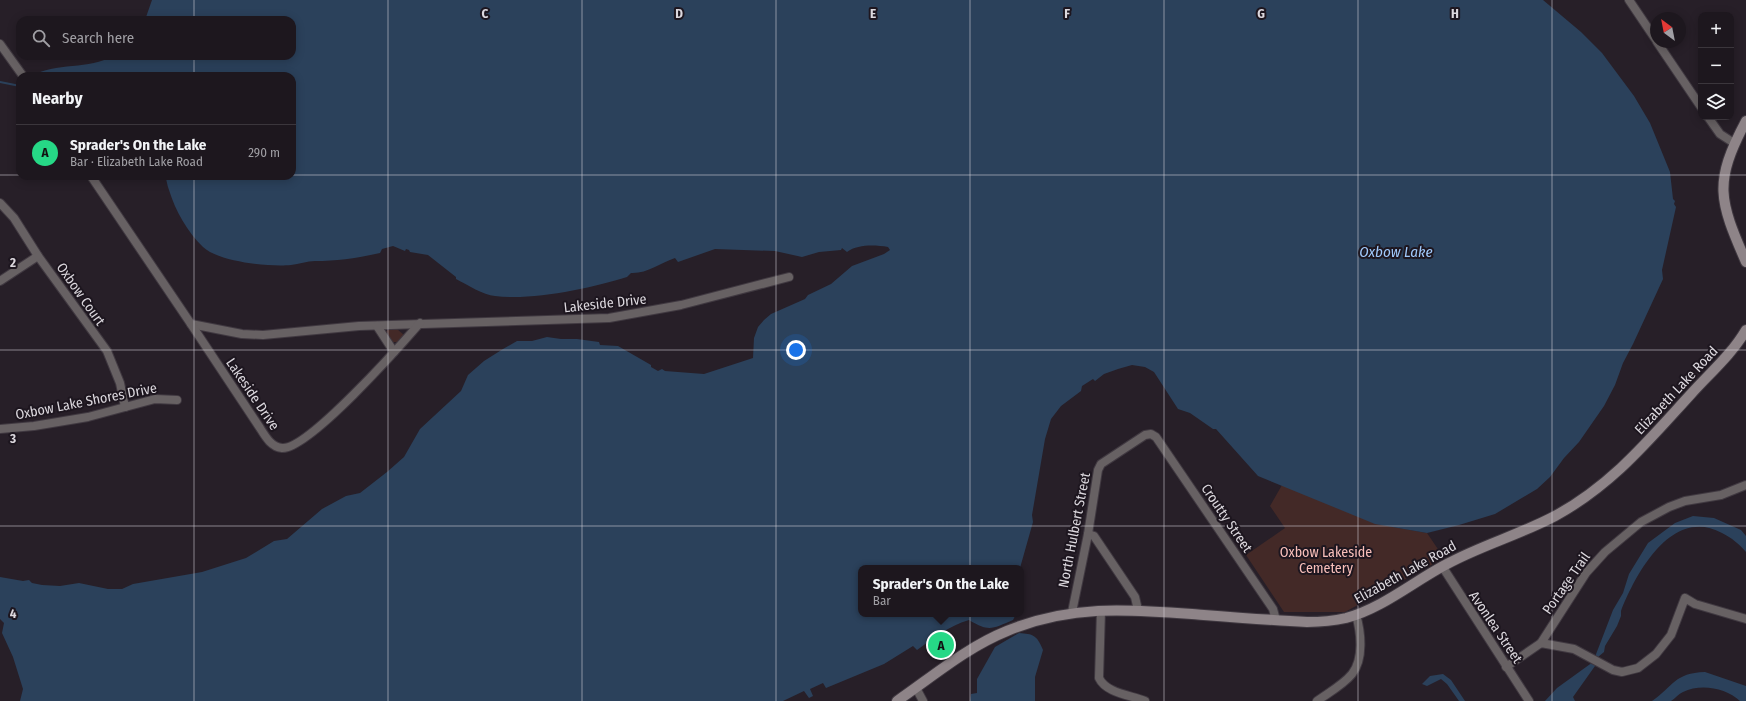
<!DOCTYPE html>
<meta charset="utf-8">
<style>
:root{--surface:#1d171e;--page:#2a242b;--text:#f1f3f6;--muted:#a09fa4;--line:#3b363c;--accent:#26d886}
body{margin:0;font-family:"Fira Sans Condensed",sans-serif;background:var(--page);color:var(--text)}
.controls{position:absolute;right:12px;top:12px;display:grid;overflow:hidden;border-radius:8px;box-shadow:0 2px 10px #0003}
.controls button{width:36px;height:36px;display:grid;place-items:center;padding:0;border:0;border-bottom:1px solid var(--line);background:var(--surface);color:var(--text);font:20px sans-serif}
.compass{position:absolute;left:1650px;top:12px;width:36px;height:36px;border-radius:50%;background:var(--surface);box-shadow:0 2px 10px #0003;rotate:328deg}
.you{position:absolute;left:796px;top:350px;width:14px;height:14px;margin:-10px;border:3px solid #fff;border-radius:50%;background:#1a73e8;box-shadow:0 0 0 6px #1a73e833}
.badge{display:grid;place-items:center;width:26px;height:26px;border-radius:50%;background:var(--accent);color:#111;font-size:13px;font-weight:700}
.pin{position:absolute;translate:-50% -50%;border:2px solid #fff;box-shadow:0 1px 4px #0006}
.popup{position:absolute;left:858px;top:565px;width:166px;height:52px;box-sizing:border-box;display:grid;place-content:center;border-radius:8px;background:var(--surface);filter:drop-shadow(0 1px 3px #0005);font-size:13px;white-space:nowrap;color:var(--muted)}
.popup b{font-size:15px;color:var(--text)}
.popup::after{content:'';position:absolute;left:50%;top:100%;margin-left:-8px;border:8px solid transparent;border-top-color:var(--surface)}
.list{margin:0;padding:0;list-style:none}
h2{display:flex;justify-content:space-between;align-items:center;height:52px;margin:0;padding:0 16px;font-size:17px}
h2 small{font-size:13px;font-weight:400;color:var(--muted)}
.list li{display:grid;grid-template-columns:26px 1fr auto;gap:12px;align-items:center;box-sizing:border-box;height:56px;padding:0 16px;border-top:1px solid var(--line)}
.list b{display:block;font-size:15px;white-space:nowrap}
.list p{margin:0;font-size:13px;white-space:nowrap;color:var(--muted)}
.list em{font-size:13px;font-style:normal;color:var(--muted)}
.icon{flex:none;width:22px;height:22px;fill:none;stroke:currentColor;stroke-width:2;stroke-linecap:round;stroke-linejoin:round}
.map{position:relative;flex:none;width:1746px;height:701px;overflow:hidden}
.search{position:absolute;background:var(--surface);box-shadow:0 2px 10px #0003;left:16px;top:16px;width:280px;height:44px;display:flex;align-items:center;gap:10px;box-sizing:border-box;padding:0 14px;border-radius:12px;color:var(--muted);font-size:15px}
.panel{position:absolute;background:var(--surface);box-shadow:0 2px 10px #0003;left:16px;top:72px;width:280px;height:108px;border-radius:12px}
.map>svg:first-child{display:block}
</style>
<div class="map">
<svg width="1746" height="701" viewBox="0 0 1746 701">
<rect width="100%" height="100%" fill="#271f28"/>
<!-- green -->
<g fill="#432927">
<polygon points="388,329 397,329 404,335 397,342 393,342 386,332"/>
<polygon points="1282,485 1382,525 1427,533 1444,558 1345,612 1284,612 1246,555 1285,528 1270,506"/>
</g>
<!-- water -->
<g fill="#2b415b">
<path d="M 152,0 L 1543,0 L 1581,32 L 1602,53 L 1634,96 L 1650,123 L 1670,172 L 1673,199 L 1675,201 L 1674,204 L 1676,207 L 1662,270 L 1663,279 L 1633,344 L 1623,363 L 1615,385 L 1604,406 L 1579,442 L 1564,458 L 1550,477 L 1537,489 L 1495,514 L 1459,525 L 1427,533 L 1375,524 L 1258,476 L 1216,429 L 1213,429 L 1190,413 L 1178,409 L 1154,372 L 1145,367 L 1132,365 L 1118,369 L 1104,374 L 1095,381 L 1093,379 L 1082,386 L 1081,391 L 1061,406 L 1051,419 L 1045,439 L 1032,515 L 1033,522 L 1020,568 L 861,568 L 861,614 L 1016,614 L 1013,620 C 992,629 989,632 969,620 C 948,626 933,639 917,650 L 913,646 L 884,664 L 826,688 L 823,683 L 810,689 L 813,696 L 809,698 L 804,691 L 783,701 L 20,701 L 23,689 L 13,657 L 2,633 L 4,623 L 0,619 L 0,577 L 23,581 L 29,580 L 32,583 L 42,585 L 60,586 L 79,583 L 108,589 L 122,589 L 133,584 L 202,572 L 246,558 L 274,541 L 287,539 L 322,509 L 346,496 L 360,493 L 387,472 L 404,457 L 420,429 L 461,391 L 468,375 L 484,361 L 503,349 L 517,341 L 532,341 L 547,337 L 561,339 L 577,339 L 599,342 L 600,345 L 618,346 L 651,365 L 651,367 L 658,371 L 662,369 L 665,371 L 704,374 L 753,358 L 754,338 L 758,327 L 764,320 L 771,314 L 805,299 L 808,295 L 831,284 L 852,266 L 884,254 L 890,250 L 888,247 C 875,245 858,244 847,252 L 842,248 L 841,250 L 819,252 L 802,257 L 775,251 L 715,249 L 678,262 L 675,258 C 661,263 646,274 631,273 L 627,277 C 592,288 532,301 495,296 C 483,295 468,285 456,279 L 456,277 L 428,255 L 410,252 L 409,250 L 406,249 L 405,251 L 393,246 L 382,249 L 380,253 C 358,258 337,261 315,261 C 307,261 299,264 291,265 C 269,267 219,262 203,247 C 188,233 175,210 169,190 C 167,185 167,181 165,176 L 292,176 L 292,76 L 122,76 C 121,75 101,72 98,72 C 95,72 92,74 89,76 L 32,76 C 54,62 91,70 112,56 L 292,56 L 292,20 L 145,20 Z"/>
<path d="M 1693,516 L 1714,518 L 1741,530 L 1746,536 L 1746,552 C 1739,544 1732,538 1722,533 C 1672,506 1636,573 1621,611 L 1621,616 L 1617,626 L 1605,646 L 1604,652 L 1598,657 L 1595,666 L 1573,697 L 1575,701 L 1545,701 L 1557,688 L 1593,662 L 1613,610 L 1623,593 L 1629,574 L 1648,543 L 1675,523 Z"/>
<path d="M 1019,633 C 1033,634 1037,635 1043,650 L 1035,677 L 1035,701 L 970,701 L 971,694 L 977,693 L 977,679 L 995,647 Z"/>
<path d="M 1705,672 L 1746,686 L 1746,701 L 1740,701 C 1726,688 1701,683 1683,692 C 1678,694 1675,699 1671,701 C 1666,701 1657,701 1652,701 C 1674,686 1674,673 1705,672 Z"/>
<polygon points="1443,674 1451,680 1465,701 1459,701 1447,684 1441,679 1427,686 1422,684 1430,676"/>
</g>
<g fill="none" stroke-linecap="round" stroke-linejoin="round">
<!-- stream -->
<polyline stroke="#2b415b" stroke-width="2" points="0,82 20,86"/>
<defs>
<g id="street">
<polyline points="1629,0 1656,40"/>
<polyline points="1657,42 1701,107"/>
<polyline points="0,44 23,76"/>
<polyline points="1708,117 1720,134 1734,143"/>
<polyline points="91,176 191,324 242,334 263,335 359,326 609,318 681,305 789,277"/>
<polyline points="0,203 14,218 38,256 107,351 120,383 125,407"/>
<polyline points="0,281 38,256"/>
<path d="M 191,324 L 260,428 C 265,436 271,447 282,448 C 308,450 400,346 420,323"/>
<polyline points="377,326 394,352"/>
<polyline points="0,429 34,426 88,417 155,399 177,400"/>
<polyline points="1088,534 1094,536 1135,597 1138,610"/>
<polyline points="1442,566 1529,701"/>
<path d="M 1101,610 L 1099,678 C 1106,693 1130,695 1145,701"/>
<polyline points="1072,612 1088,534 1098,470 1101,464 1145,435 1151,434 1156,437 1273,609 1276,620"/>
<polyline points="1541,643 1586,573 1605,552 1641,522 1669,507 1685,501 1721,495 1746,485"/>
<polyline points="1506,667 1541,643 1574,649 1613,670 1622,672 1638,668 1656,654 1671,635 1685,598 1695,604 1746,619"/>
<polyline points="916,688 923,701"/>
<path d="M 1317,701 C 1328,693 1343,685 1352,674 C 1364,659 1361,632 1356,615"/>
</g>
<g id="secondary">
<path d="M 1746,121 C 1713,183 1719,200 1746,262"/>
<path d="M 897,701 C 932,677 967,647 1007,631 C 1069,605 1127,609 1192,614 C 1231,617 1269,620 1307,622 C 1320,622 1333,621 1346,618 C 1383,608 1414,581 1447,564 C 1482,545 1519,535 1555,516 C 1612,485 1648,441 1691,394 C 1710,373 1732,354 1746,330"/>
</g>
</defs>
<!-- street casing -->
<use href="#street" stroke="#403941" stroke-width="10"/>
<!-- secondary casing -->
<use href="#secondary" stroke="#403941" stroke-width="12"/>
<!-- street -->
<use href="#street" stroke="#676163" stroke-width="8"/>
<!-- secondary -->
<use href="#secondary" stroke="#8e8488" stroke-width="10"/>
</g>
<!-- grid -->
<path fill="none" stroke="#dcd8de" stroke-width="1" stroke-opacity="0.55" d="M 194,0 L 194,20M 388,0 L 388,701M 582,0 L 582,701M 776,0 L 776,701M 970,0 L 970,701M 1164,0 L 1164,701M 1358,0 L 1358,701M 1552,0 L 1552,701M 194,56 L 194,76M 0,175 L 20,175M 292,175 L 1746,175M 194,176 L 194,701M 0,350 L 1746,350M 0,526 L 1746,526"/>
<g text-anchor="middle" stroke-width="4" stroke-linejoin="round" paint-order="stroke">
<!-- street labels -->
<g font-size="14" fill="#dcd8de" stroke="#1d161f">
<text transform="translate(81 294) rotate(55)" y="5">Oxbow Court</text>
<text transform="translate(605 303) rotate(-6)" y="5">Lakeside Drive</text>
<text transform="translate(1676 390) rotate(-47)" y="5">Elizabeth Lake Road</text>
<text transform="translate(253 394) rotate(56)" y="5">Lakeside Drive</text>
<text transform="translate(86 401) rotate(-11)" y="5">Oxbow Lake Shores Drive</text>
<text transform="translate(1227 518) rotate(56)" y="5">Croutty Street</text>
<text transform="translate(1074 530) rotate(-79)" y="5">North Hulbert Street</text>
<text transform="translate(1405 572) rotate(-29)" y="5">Elizabeth Lake Road</text>
<text transform="translate(1566 583) rotate(-55)" y="5">Portage Trail</text>
<text transform="translate(1496 627) rotate(56)" y="5">Avonlea Street</text>
</g>
<!-- park labels -->
<g font-size="14" fill="#f9bfba" stroke="#1d161f">
<text x="1326" y="557">Oxbow Lakeside<tspan x="1326" dy="16">Cemetery</tspan></text>
</g>
<!-- water labels -->
<g font-size="15" font-style="italic" fill="#a0c9fb" stroke="#1d161f">
<text x="1396" y="257">Oxbow Lake</text>
</g>
</g>
<g font-size="13" text-anchor="middle" font-weight="bold" fill="#dcd8de" stroke="#1d161f" stroke-width="4" stroke-linejoin="round" paint-order="stroke">
<text x="485" y="18">C</text>
<text x="679" y="18">D</text>
<text x="873" y="18">E</text>
<text x="1067" y="18">F</text>
<text x="1261" y="18">G</text>
<text x="1455" y="18">H</text>
<text x="13" y="267">2</text>
<text x="13" y="443">3</text>
<text x="13" y="618">4</text>
</g>
</svg>
<div class="controls">
<button>+</button>
<button>−</button>
<button><svg class="icon" aria-label="layers" viewBox="0 0 24 24"><path d="M12 4l9 5-9 5-9-5zM3 14l9 5 9-5"/></svg></button>
</div>
<svg class="compass" viewBox="-18 -18 36 36"><path d="M0-13l5 13h-10z" fill="#e53935"/><path d="M0 13l5-13h-10z" fill="#a09fa4"/></svg>
<div class="you"></div>
<div class="pin badge" style="left:941px;top:645px">A</div>
<div class="popup"><b>Sprader's On the Lake</b>Bar</div>
<div class="search"><svg class="icon" aria-label="search" viewBox="0 0 24 24"><circle cx="10" cy="10" r="6"/><path d="M15 15l6 6"/></svg>Search here</div>
<section class="panel">
<h2>Nearby<small></small></h2>
<ul class="list">
<li><span class="badge">A</span><div><b>Sprader's On the Lake</b><p>Bar · Elizabeth Lake Road</p></div><em>290 m</em></li>
</ul>
</section>
</div>
